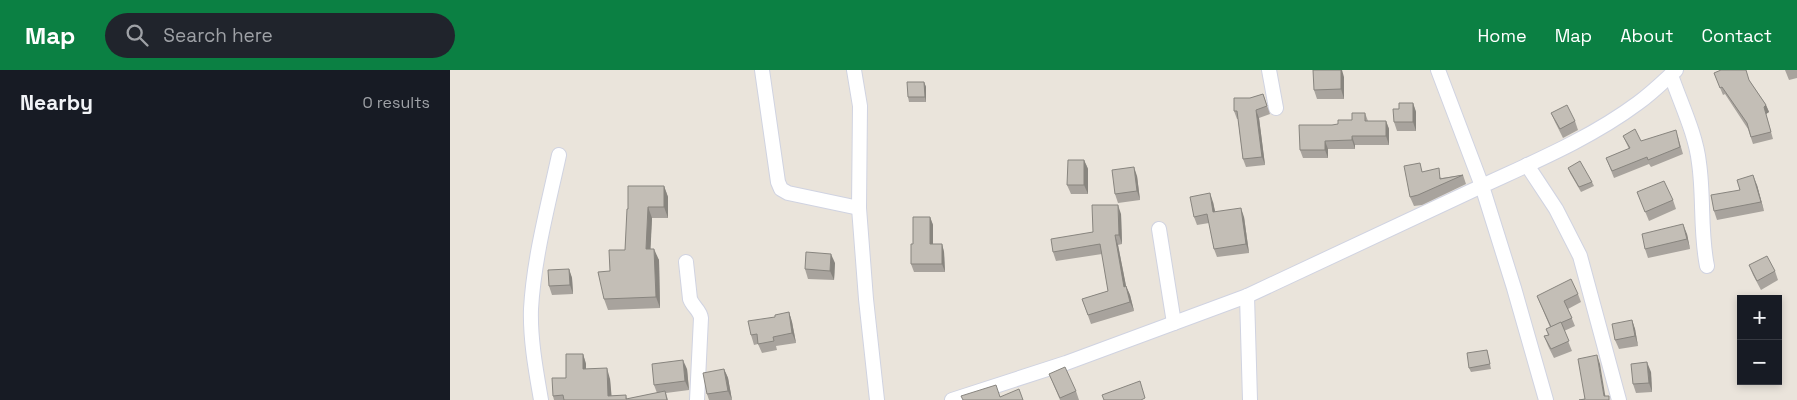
<!DOCTYPE html>
<meta charset="utf-8">
<style>
:root{--surface:#171b24;--page:#20242c;--text:#f1f3f6;--muted:#9ea1a6;--line:#363941;--accent:#0b8043}
body{margin:0;font-family:"Space Grotesk",sans-serif;background:var(--page);color:var(--text)}
.controls{position:absolute;right:15px;bottom:15px;display:grid;overflow:hidden;border-radius:0px;box-shadow:0 2px 8px #0003}
.controls button{width:45px;height:45px;display:grid;place-items:center;padding:0;border:0;border-bottom:1px solid var(--line);background:var(--surface);color:var(--text);font:25px sans-serif}
.list{margin:0;padding:0;list-style:none}
h2{display:flex;justify-content:space-between;align-items:center;height:65px;margin:0;padding:0 20px;font-size:21px}
h2 small{font-size:16px;font-weight:400;color:var(--muted)}
.icon{flex:none;width:28px;height:28px;fill:none;stroke:currentColor;stroke-width:2;stroke-linecap:round;stroke-linejoin:round}
.map{position:relative;flex:none;width:1347px;height:330px;overflow:hidden}
header{display:flex;align-items:center;gap:30px;box-sizing:border-box;height:70px;padding:0 25px;background:var(--accent);color:#fff}
header strong{font-size:24px}
nav{display:flex;gap:28px;margin-inline-start:auto;font-size:18px}
.search{width:350px;height:45px;background:var(--page);display:flex;align-items:center;gap:12px;box-sizing:border-box;padding:0 18px;border-radius:28px;color:var(--muted);font-size:19px}
main{display:flex}
aside{flex:1;background:var(--surface)}
.map>svg:first-child{display:block}
</style>
<header>
<strong>Map</strong>
<div class="search"><svg class="icon" aria-label="search" viewBox="0 0 24 24"><circle cx="10" cy="10" r="6"/><path d="M15 15l6 6"/></svg>Search here</div>
<nav><a>Home</a><a>Map</a><a>About</a><a>Contact</a></nav>
</header>
<main>
<aside>
<h2>Nearby<small>0 results</small></h2>
<ul class="list">
</ul>
</aside>
<div class="map">
<svg width="1347" height="330" viewBox="0 0 1347 330">
<rect width="100%" height="100%" fill="#eae4db"/>
<g fill="none" stroke-linecap="round" stroke-linejoin="round">
<defs>
<g id="minor">
<polyline points="312,0 328,112 331,119 338,123 409,138"/>
<polyline points="404,0 410,36 409,138 416,229 427,330"/>
<polyline points="819,0 826,38"/>
<path d="M 1221,5 C 1230,32 1246,64 1249,93 C 1254,127 1250,162 1257,196"/>
<polyline points="1077,95 1106,139 1130,186 1169,330"/>
<polyline points="709,159 724,253"/>
<path d="M 236,192 L 240,229 C 243,237 250,240 251,248 L 247,330"/>
<polyline points="797,226 800,330"/>
<path d="M 91,330 C 86,301 80,269 81,239 C 84,187 98,136 109,85"/>
<polyline points="502,330 616,293 797,226 1032,116 988,0"/>
<path d="M 1096,330 L 1064,218 L 1032,116 C 1086,91 1141,68 1188,33 C 1202,23 1214,11 1226,0"/>
</g>
</defs>
<!-- minor casing -->
<use href="#minor" stroke="#d0d3e1" stroke-width="16"/>
<!-- minor -->
<use href="#minor" stroke="#fff" stroke-width="14"/>
</g>
<!-- wall -->
<g fill="#a8a39d">
<polygon points="1335,0 1347,0 1347,8 1339,10"/>
<polygon points="1264,3 1299,10 1316,35 1319,42 1316,44 1323,69 1303,74 1298,59 1275,24 1273,25"/>
<polygon points="894,7 894,29 867,29 864,20"/>
<polygon points="474,12 476,17 476,32 459,32 458,27"/>
<polygon points="813,24 820,44 809,48 815,95 796,97 793,89 788,49 787,49 784,41 800,28"/>
<polygon points="963,33 966,42 966,61 947,61 944,52 949,39"/>
<polygon points="915,43 918,51 936,51 939,59 939,75 905,75 905,79 878,79 878,88 853,88 850,80"/>
<polygon points="1101,43 1125,51 1128,60 1113,68 1105,52"/>
<polygon points="1173,66 1191,71 1228,67 1233,84 1201,97 1199,94 1164,108 1156,88 1179,79"/>
<polygon points="634,90 638,99 638,124 621,124 617,115"/>
<polygon points="1118,98 1142,112 1144,116 1131,122 1120,103"/>
<polygon points="973,102 992,108 1013,105 1016,114 972,135 964,136 960,127"/>
<polygon points="687,106 690,130 668,133 665,124"/>
<polygon points="1307,115 1314,141 1267,150 1264,141 1290,120"/>
<polygon points="214,116 218,127 218,148 202,148 200,179 209,190 210,238 158,240 154,229 160,201 175,180 178,139"/>
<polygon points="1187,122 1223,130 1226,139 1199,151"/>
<polygon points="763,132 765,142 794,147 799,183 767,187 764,179 759,153 747,155 744,147"/>
<polygon points="671,144 672,174 668,175 676,216 680,225 684,241 641,254 632,229 658,221 652,184 606,191 603,182 643,162"/>
<polygon points="480,147 483,155 483,174 492,174 494,182 495,202 464,202 461,194 463,174"/>
<polygon points="1237,164 1240,179 1198,188 1195,179"/>
<polygon points="385,193 384,210 358,209 355,199"/>
<polygon points="1299,195 1325,201 1328,210 1311,220 1303,205"/>
<polygon points="119,199 122,208 123,224 102,225 99,216"/>
<polygon points="1128,224 1131,232 1118,239 1125,256 1114,261 1122,281 1104,288 1098,276 1094,266 1098,265 1096,259 1100,257 1087,226"/>
<polygon points="339,242 342,252 346,273 326,276 327,280 312,283 308,274 304,275 301,265 325,247"/>
<polygon points="1182,250 1185,259 1188,276 1169,279 1165,270"/>
<polygon points="1037,280 1041,299 1021,302 1019,298"/>
<polygon points="133,284 136,294 136,299 160,309 161,326 176,325 177,329 207,323 204,315 237,299 239,320 216,323 218,330 104,330 103,326"/>
<polygon points="274,299 278,308 282,330 259,330 257,324"/>
<polygon points="1201,302 1202,322 1186,323 1183,314"/>
<polygon points="599,304 626,321 629,330 610,330"/>
</g>
<!-- shaded-wall -->
<g fill="#88857f">
<polygon points="891,0 892,0 894,7 894,29 891,19"/>
<polygon points="474,12 476,17 476,32 475,27"/>
<polygon points="963,33 966,42 966,61 963,52"/>
<polygon points="1316,35 1319,42 1316,44 1323,69 1314,37"/>
<polygon points="806,40 809,48 815,95 812,87"/>
<polygon points="936,51 939,59 939,75 936,66"/>
<polygon points="902,66 905,75 905,79 902,70"/>
<polygon points="875,71 878,79 878,88 875,80"/>
<polygon points="634,90 638,99 638,124 634,115"/>
<polygon points="684,97 687,106 690,130 687,121"/>
<polygon points="1303,105 1307,115 1314,141 1311,132"/>
<polygon points="214,116 218,127 218,148 214,137"/>
<polygon points="760,123 763,132 767,150 763,142"/>
<polygon points="668,135 671,144 672,174 669,165"/>
<polygon points="198,137 202,148 200,191 196,179"/>
<polygon points="791,138 794,147 799,183 796,174"/>
<polygon points="480,147 483,155 483,182 480,174"/>
<polygon points="1233,154 1237,164 1240,179 1237,169"/>
<polygon points="665,165 668,175 678,226 674,217"/>
<polygon points="492,174 494,182 495,202 492,194"/>
<polygon points="204,179 209,190 210,238 206,227"/>
<polygon points="381,184 385,193 384,210 380,201"/>
<polygon points="119,199 122,208 123,224 120,215"/>
<polygon points="676,216 680,225 684,241 680,232"/>
<polygon points="339,242 342,252 346,273 342,263"/>
<polygon points="1182,250 1185,259 1188,276 1185,266"/>
<polygon points="133,284 136,294 136,310 133,299"/>
<polygon points="1147,285 1150,294 1156,330 1154,326"/>
<polygon points="233,290 237,299 239,320 235,311"/>
<polygon points="1197,292 1201,302 1202,322 1199,313"/>
<polygon points="157,298 160,309 162,330 158,326"/>
<polygon points="274,299 278,308 282,330 278,321"/>
</g>
<!-- building -->
<g fill="#c3beb6" stroke="#88857f">
<polygon points="863,0 891,0 891,19 864,20"/>
<polygon points="1271,0 1296,0 1299,10 1316,35 1314,37 1321,62 1301,67 1297,53 1272,17 1270,18 1264,3"/>
<polygon points="457,12 474,12 475,27 458,27"/>
<polygon points="813,24 817,36 806,40 812,87 793,89 787,41 784,41 784,28 800,28"/>
<polygon points="949,33 963,33 963,52 944,52 943,39 949,39"/>
<polygon points="1117,35 1125,51 1110,59 1101,43"/>
<polygon points="902,43 915,43 915,51 936,51 936,66 902,66 902,70 875,71 875,80 850,80 849,55 882,55 888,54 888,50 902,50"/>
<polygon points="1185,59 1191,71 1226,60 1230,77 1198,90 1197,87 1162,101 1156,88 1180,78 1173,66"/>
<polygon points="618,90 634,90 634,115 617,115"/>
<polygon points="1130,91 1142,112 1129,117 1118,98"/>
<polygon points="970,93 972,102 989,98 990,109 1013,105 968,125 960,127 954,96"/>
<polygon points="684,97 687,121 665,124 662,100"/>
<polygon points="1303,105 1311,132 1264,141 1261,125 1290,120 1287,110"/>
<polygon points="1214,111 1223,130 1195,142 1187,122"/>
<polygon points="178,116 214,116 214,137 198,137 196,179 204,179 206,227 154,229 148,202 160,201 159,180 175,180 177,139 178,139"/>
<polygon points="760,123 763,142 791,138 796,174 764,179 757,144 744,147 740,127"/>
<polygon points="642,135 668,135 669,165 665,165 674,217 676,216 680,232 638,245 632,229 658,221 650,174 603,182 601,169 643,162"/>
<polygon points="463,147 480,147 480,174 492,174 492,194 461,194 461,174 463,174"/>
<polygon points="1233,154 1237,169 1195,179 1192,164"/>
<polygon points="356,182 381,184 380,201 355,199"/>
<polygon points="1317,186 1325,201 1307,211 1299,195"/>
<polygon points="119,199 120,215 99,216 98,200"/>
<polygon points="1121,209 1128,224 1114,231 1122,248 1101,257 1087,226"/>
<polygon points="339,242 342,263 323,267 324,271 308,274 307,264 301,265 298,251 325,247 325,245"/>
<polygon points="1182,250 1185,266 1165,270 1162,254"/>
<polygon points="1111,252 1119,271 1101,279 1094,266 1099,265 1096,259"/>
<polygon points="1037,280 1040,294 1019,298 1017,283"/>
<polygon points="116,284 133,284 133,299 157,298 158,326 176,325 176,329 215,321 217,330 114,330 113,325 103,326 102,308 116,308"/>
<polygon points="1147,285 1154,326 1159,326 1159,330 1129,330 1135,329 1128,289"/>
<polygon points="233,290 235,311 204,315 202,294"/>
<polygon points="1197,292 1199,313 1183,314 1181,294"/>
<polygon points="615,297 626,321 610,328 599,304"/>
<polygon points="274,299 278,321 257,324 253,303"/>
<polygon points="690,311 695,328 691,330 654,330 652,325"/>
<polygon points="546,315 550,327 569,319 573,330 513,330 511,326"/>
</g>
</svg>
<div class="controls">
<button>+</button>
<button>−</button>
</div>
</div>
</main>
